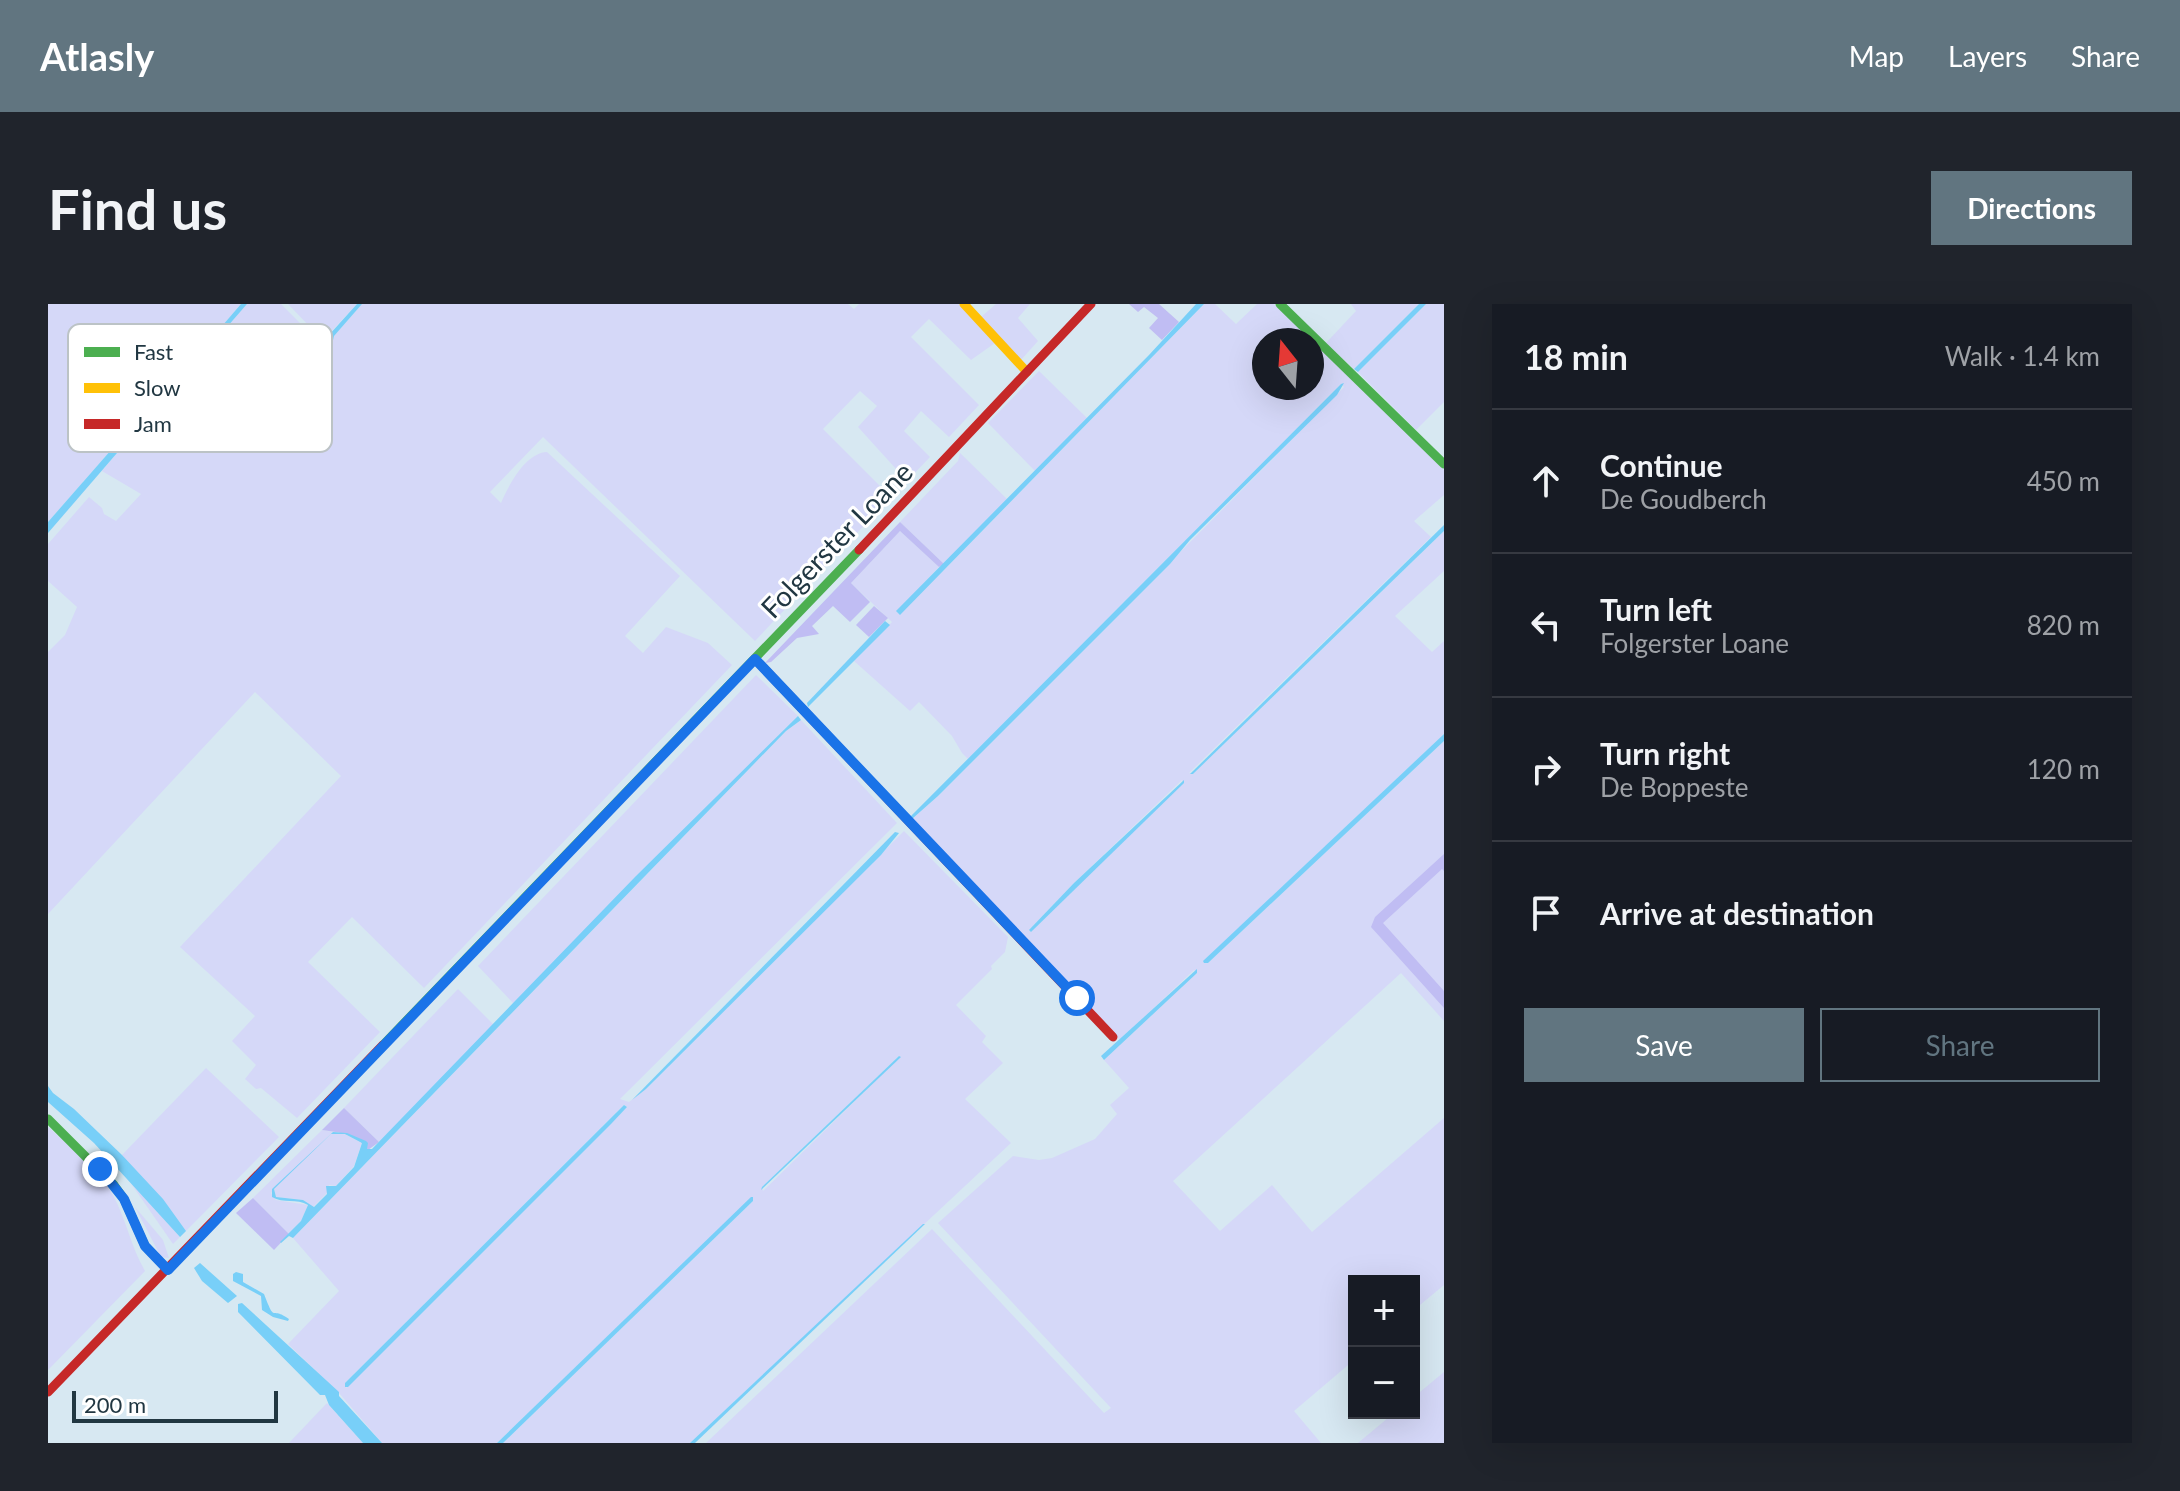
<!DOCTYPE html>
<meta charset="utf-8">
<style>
:root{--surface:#171b24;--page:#20242c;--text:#f1f3f6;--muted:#9ea1a6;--line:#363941;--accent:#617580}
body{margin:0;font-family:Lato,sans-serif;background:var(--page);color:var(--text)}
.controls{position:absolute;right:24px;bottom:24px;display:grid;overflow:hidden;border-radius:0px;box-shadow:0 8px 32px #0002}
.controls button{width:72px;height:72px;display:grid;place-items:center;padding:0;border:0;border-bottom:2px solid var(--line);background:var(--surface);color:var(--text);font:40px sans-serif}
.compass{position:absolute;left:1204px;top:24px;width:72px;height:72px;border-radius:50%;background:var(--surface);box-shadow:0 8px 32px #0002;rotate:343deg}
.scale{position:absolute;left:24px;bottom:20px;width:206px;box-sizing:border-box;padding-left:8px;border:4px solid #213742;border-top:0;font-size:22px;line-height:28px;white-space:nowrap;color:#213742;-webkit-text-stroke:6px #fff;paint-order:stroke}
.stop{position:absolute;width:24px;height:24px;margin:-18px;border:6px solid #1a73e8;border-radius:50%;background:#fff}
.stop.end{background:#1a73e8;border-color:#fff;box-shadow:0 2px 8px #0008}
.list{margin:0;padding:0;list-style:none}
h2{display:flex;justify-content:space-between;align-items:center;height:104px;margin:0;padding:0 32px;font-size:34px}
h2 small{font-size:26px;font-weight:400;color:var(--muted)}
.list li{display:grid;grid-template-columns:52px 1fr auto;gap:24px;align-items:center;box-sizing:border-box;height:144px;padding:0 32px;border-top:2px solid var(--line)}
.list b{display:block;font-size:30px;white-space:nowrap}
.list p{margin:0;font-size:26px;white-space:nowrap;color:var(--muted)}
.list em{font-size:26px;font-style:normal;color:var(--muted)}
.actions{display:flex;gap:16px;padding:24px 32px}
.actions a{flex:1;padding:18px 0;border:2px solid var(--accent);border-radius:0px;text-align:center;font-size:28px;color:var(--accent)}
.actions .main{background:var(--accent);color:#fff}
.icon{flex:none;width:44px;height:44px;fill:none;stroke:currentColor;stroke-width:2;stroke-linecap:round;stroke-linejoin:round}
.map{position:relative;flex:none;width:1396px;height:1139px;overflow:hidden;border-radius:0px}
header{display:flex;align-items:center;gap:48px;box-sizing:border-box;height:112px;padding:0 40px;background:var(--accent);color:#fff}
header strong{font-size:38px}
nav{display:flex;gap:44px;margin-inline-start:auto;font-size:28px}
.intro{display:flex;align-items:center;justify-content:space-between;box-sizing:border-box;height:192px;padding:0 48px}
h1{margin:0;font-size:56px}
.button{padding:20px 36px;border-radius:0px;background:var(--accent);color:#fff;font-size:28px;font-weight:700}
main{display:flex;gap:48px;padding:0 48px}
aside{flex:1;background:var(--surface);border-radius:0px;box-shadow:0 8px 32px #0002}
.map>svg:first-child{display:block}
</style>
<header>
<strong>Atlasly</strong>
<nav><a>Map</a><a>Layers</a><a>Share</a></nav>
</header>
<div class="intro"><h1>Find us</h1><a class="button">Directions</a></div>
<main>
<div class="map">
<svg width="1396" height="1139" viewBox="0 0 1396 1139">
<rect width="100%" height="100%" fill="#d7e8f2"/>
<!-- green -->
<g fill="#d5d8f8" fill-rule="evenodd">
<path d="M 0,0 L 193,0 L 113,93 L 119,92 L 199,0 L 233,0 L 261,28 L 264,25 L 240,0 L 309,0 L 280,31 L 270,30 L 267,35 L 282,48 L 286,32 L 314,0 L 800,0 L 806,5 L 811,0 L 911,0 L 947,39 L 923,56 L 881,15 L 863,33 L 931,101 L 901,133 L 873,107 L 856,127 L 882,153 L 859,177 L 810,123 L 829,102 L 812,87 L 775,125 L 843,193 L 707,337 L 495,133 L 442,188 L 453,199 C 461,181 477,149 499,148 L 632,272 L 577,332 L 595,349 L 618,323 L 660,339 L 684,361 L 376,684 L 304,613 L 260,658 L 332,728 L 249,814 L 213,784 L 208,785 L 197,775 L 208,761 L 184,737 L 207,712 L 132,643 L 293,472 L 207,388 L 0,610 L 0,348 L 17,331 L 29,303 L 0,277 L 0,240 L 41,193 L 54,204 L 56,210 L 68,217 L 93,190 L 54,167 L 110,100 L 106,97 L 0,218 Z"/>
<polygon points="948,0 982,0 970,14 990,37 973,56 933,13"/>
<path d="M 1156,0 L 1167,0 L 1188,20 L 1209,0 L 1226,0 L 1263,36 L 1216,36 L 1216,84 L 1264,84 L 1264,37 L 1396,166 L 1396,191 L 1366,217 L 1383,233 L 1141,469 L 1145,470 L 1396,227 L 1396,267 L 1347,312 L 1384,348 L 1396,337 L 1396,430 L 1155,658 L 1160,659 L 1396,437 L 1396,717 L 1353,669 L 1125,877 L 1172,927 L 1224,881 L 1264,928 L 1396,814 L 1396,981 L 1366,1006 L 1366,977 L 1306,977 L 1306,1056 L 1246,1107 L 1273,1139 L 658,1139 L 884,925 L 1056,1109 L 1063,1104 L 890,919 L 965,852 L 991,856 L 1004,854 L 1047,835 L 1069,810 L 1062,801 L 1081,784 L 1056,756 L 1149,669 L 1146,666 L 1072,736 L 864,515 L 890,492 L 1296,83 L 1293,80 L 920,455 L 914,449 L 904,432 L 871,398 L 862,407 L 806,357 L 844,318 L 803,279 L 852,227 L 891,263 L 871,284 L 895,267 ZM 1134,476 L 1135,479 L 981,626 L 1026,579 Z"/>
<polygon points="1303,0 1371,0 1306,65 1278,39 1308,7"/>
<polygon points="1378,0 1396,0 1396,98 1368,126 1310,68"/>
<polygon points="991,67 1039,114 987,167 940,119"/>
<polygon points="912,149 960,196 896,260 852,218 910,157"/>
<polygon points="708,371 750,412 466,700 430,662"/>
<path d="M 753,416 L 849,519 L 572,795 L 581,798 L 598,785 L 856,527 L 960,633 L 957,648 L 943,662 L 944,665 L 908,701 L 938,732 L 934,738 L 955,759 L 917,795 L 963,839 L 642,1139 L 455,1139 L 705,897 L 704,893 L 449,1139 L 334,1139 L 291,1089 L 240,1040 L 291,987 L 245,934 L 738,427 ZM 851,752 L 852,753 L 715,887 L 714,883 ZM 576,801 L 579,803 L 298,1084 L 297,1079 Z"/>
<polygon points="410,685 446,721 331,838 296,804"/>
<polygon points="158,764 231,833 138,927 74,851"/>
<path d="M 0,823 C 23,844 49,864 65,891 C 78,915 83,943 97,967 L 0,1066 Z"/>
<polygon points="274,826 285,828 223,889 228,896 260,901 253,917 241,930 205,894"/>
<polygon points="283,830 297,830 314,839 306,862 288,882 281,881 279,889 265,903 255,896 228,893 226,885"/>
<polygon points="82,878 132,933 125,940"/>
<polygon points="87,903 115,936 121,954 113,953"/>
<polygon points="1396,1068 1396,1139 1310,1139 1346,1109 1366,1109 1366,1093"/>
<polygon points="279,1099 315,1139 241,1139"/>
</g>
<!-- forest -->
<g fill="#c0bdf3">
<polygon points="1081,0 1111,0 1131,18 1114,36 1101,24 1110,14 1096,3 1090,8"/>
<polygon points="852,218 896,260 891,263 852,227 803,279 822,298 802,318 785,302 764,322 771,330 749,334 723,358 717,359"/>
<polygon points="826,302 840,314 821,333 808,321"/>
<polygon points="1396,550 1396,567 1394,565 1335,619 1396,687 1396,704 1323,623 1327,613"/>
<path d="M 296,804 L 331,838 L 320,846 C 308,829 293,829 274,826 Z"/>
<polygon points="205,894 241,930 226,946 188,909"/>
</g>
<!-- water -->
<g fill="#78cff8" fill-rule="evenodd">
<polygon points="193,0 199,0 119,92 113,93"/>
<polygon points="309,0 314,0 286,32 282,49 267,34 270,30 281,31"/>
<polygon points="1148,0 1156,0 852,311 848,307 1101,51"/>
<polygon points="1371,0 1378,0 1310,68 1306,65"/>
<polygon points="1296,79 1289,91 1142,236 1122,260 890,492 864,515 863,512 1293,80"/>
<polygon points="106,97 111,100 107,105 0,229 0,218"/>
<polygon points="1396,221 1396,227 1145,470 1142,470"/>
<polygon points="837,317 842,321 760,403 759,399"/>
<path d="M 750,412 L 753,416 L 738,427 L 245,934 L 241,932 L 233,939 L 232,938 L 253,917 L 260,901 C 249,894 235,900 224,893 L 224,885 L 285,828 L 299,829 L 318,837 L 320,839 L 319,845 L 324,845 L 587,573 ZM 283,830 L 297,830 L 314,839 L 306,863 L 288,882 L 278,882 L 279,890 L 266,903 L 255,896 L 228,893 L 226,885 Z"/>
<polygon points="1396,430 1396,437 1160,659 1156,659 1155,657"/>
<polygon points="1136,476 1136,479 983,628 981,626 1026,579"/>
<polygon points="847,528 851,529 833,551 598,785 584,796"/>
<polygon points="1149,665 1149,669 1056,756 1053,752"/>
<polygon points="851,752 853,753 713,886 714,883"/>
<polygon points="0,782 5,789 26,805 74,851 115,895 138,927 132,933 46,839 0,798"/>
<polygon points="576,801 579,803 563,820 300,1083 297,1083 297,1079"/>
<polygon points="703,893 705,893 705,897 455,1139 449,1139"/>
<polygon points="877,920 647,1139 642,1139 875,920"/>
<polygon points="152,959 189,992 180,999 154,977 146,964"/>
<path d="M 188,968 L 195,970 L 195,978 L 216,990 C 228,1021 222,1001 241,1015 L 240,1017 L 225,1013 L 214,1006 L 213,992 L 185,977 L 185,970 Z"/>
<polygon points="194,999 291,1088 291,1092 334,1139 315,1139 281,1101 277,1091 272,1091 190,1008 190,1000"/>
</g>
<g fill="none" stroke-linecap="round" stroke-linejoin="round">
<!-- fast -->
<g stroke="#4caf50" stroke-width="9">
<polyline points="1232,0 1396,160"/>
<polyline points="335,741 811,246"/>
<polyline points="0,815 66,881 76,895 97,942 120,966"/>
</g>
<!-- slow -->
<polyline stroke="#ffc107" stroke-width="9" points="916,0 979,68"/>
<!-- jam -->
<g stroke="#c62828" stroke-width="9">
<polyline points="811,246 1043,0"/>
<polyline points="707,355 1065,733"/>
<polyline points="0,1088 335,741"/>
</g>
</g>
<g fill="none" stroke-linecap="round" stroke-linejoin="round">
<!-- route -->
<polyline stroke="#1a73e8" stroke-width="10" points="52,865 76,895 97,942 120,966 707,355 1029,694"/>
</g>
<g text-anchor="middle" stroke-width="6" stroke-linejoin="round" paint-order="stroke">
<!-- street labels -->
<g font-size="28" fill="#213742" stroke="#fff">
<text transform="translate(789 236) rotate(-46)" y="10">Folgerster Loane</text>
</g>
</g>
<!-- legend -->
<rect x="20" y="20" width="264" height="128" rx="12" fill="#fff" stroke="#bcc3c6" stroke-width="2"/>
<rect x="36" y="43" width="36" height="10" fill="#4caf50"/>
<rect x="36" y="79" width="36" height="10" fill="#ffc107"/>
<rect x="36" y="115" width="36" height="10" fill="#c62828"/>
<g font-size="22" fill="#213742">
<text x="86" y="56">Fast</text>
<text x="86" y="92">Slow</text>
<text x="86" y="128">Jam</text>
</g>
</svg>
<div class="controls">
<button>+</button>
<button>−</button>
</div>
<svg class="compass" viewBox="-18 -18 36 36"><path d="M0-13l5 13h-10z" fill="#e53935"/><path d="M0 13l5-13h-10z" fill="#9ea1a6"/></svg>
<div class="scale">200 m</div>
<div class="stop" style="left:1029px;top:694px"></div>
<div class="stop end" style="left:52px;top:865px"></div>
</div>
<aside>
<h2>18 min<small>Walk · 1.4 km</small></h2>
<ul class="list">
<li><svg class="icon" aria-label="ahead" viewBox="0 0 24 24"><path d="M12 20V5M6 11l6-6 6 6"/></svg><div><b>Continue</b><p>De Goudberch</p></div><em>450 m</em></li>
<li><svg class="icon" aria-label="left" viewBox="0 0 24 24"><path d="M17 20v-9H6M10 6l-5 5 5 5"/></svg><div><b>Turn left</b><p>Folgerster Loane</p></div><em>820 m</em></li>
<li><svg class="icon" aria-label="right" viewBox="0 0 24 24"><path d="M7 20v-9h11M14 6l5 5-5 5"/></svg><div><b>Turn right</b><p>De Boppeste</p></div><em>120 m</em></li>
<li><svg class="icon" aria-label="arrive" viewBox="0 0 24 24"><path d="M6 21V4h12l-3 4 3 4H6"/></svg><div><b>Arrive at destination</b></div></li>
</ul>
<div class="actions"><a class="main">Save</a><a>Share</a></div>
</aside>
</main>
